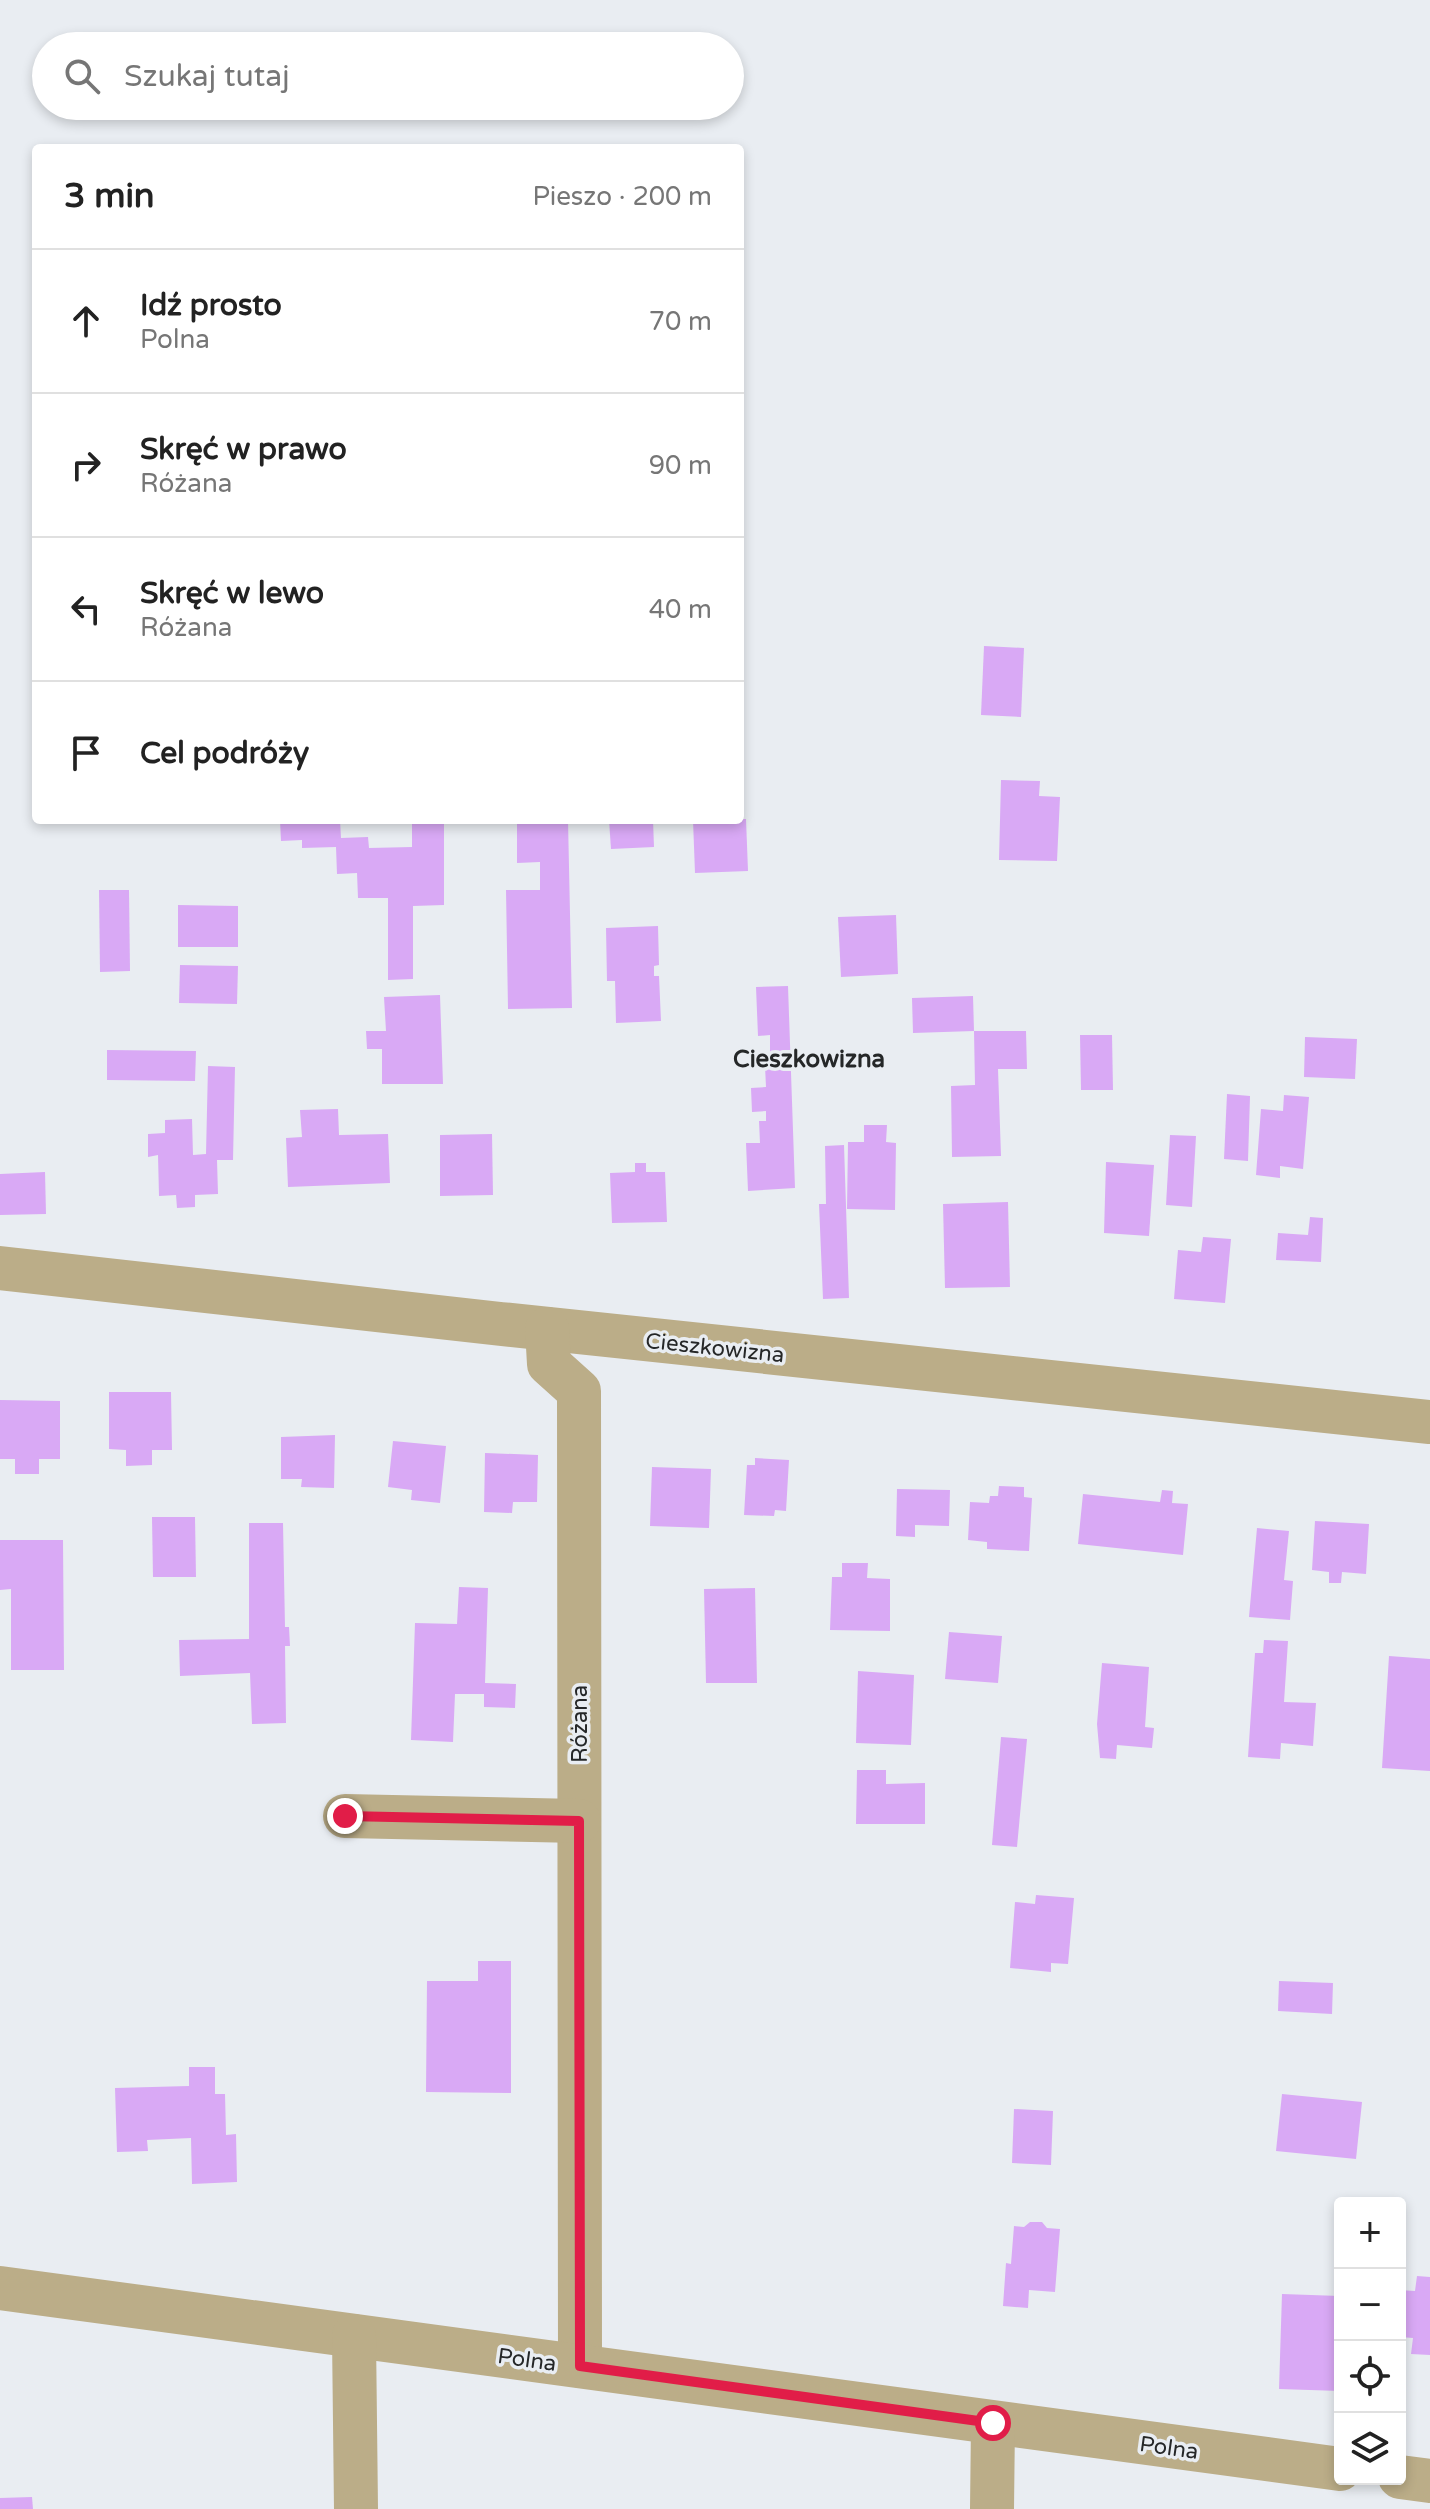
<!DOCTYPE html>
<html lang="pl">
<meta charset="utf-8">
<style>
:root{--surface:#fff;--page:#f2f2f2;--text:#222;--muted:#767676;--line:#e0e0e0}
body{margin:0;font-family:"Varela Round",sans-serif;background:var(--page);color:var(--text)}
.controls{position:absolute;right:24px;bottom:24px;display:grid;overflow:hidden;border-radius:8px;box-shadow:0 4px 12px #0003}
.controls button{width:72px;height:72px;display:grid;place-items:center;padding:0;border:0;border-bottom:2px solid var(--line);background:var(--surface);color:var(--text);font:40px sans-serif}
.stop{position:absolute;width:24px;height:24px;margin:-18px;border:6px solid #e11d48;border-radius:50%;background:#fff}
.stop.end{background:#e11d48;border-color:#fff;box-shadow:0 2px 8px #0008}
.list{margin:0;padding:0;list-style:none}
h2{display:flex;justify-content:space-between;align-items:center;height:104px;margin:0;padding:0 32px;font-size:34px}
h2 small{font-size:26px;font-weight:400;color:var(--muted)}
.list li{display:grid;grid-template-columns:52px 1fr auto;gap:24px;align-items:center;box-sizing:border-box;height:144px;padding:0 32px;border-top:2px solid var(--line)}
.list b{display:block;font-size:30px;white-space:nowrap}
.list p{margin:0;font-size:26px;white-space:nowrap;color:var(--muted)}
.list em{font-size:26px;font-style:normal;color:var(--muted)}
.icon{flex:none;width:44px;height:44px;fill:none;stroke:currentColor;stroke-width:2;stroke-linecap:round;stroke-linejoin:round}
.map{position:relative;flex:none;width:1430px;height:2509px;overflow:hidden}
.search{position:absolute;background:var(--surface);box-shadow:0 4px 12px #0003;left:32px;top:32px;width:712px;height:88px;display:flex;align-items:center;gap:20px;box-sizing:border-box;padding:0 28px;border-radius:44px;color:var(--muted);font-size:30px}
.panel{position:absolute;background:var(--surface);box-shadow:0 4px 12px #0003;left:32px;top:144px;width:712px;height:680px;border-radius:8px}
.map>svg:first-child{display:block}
</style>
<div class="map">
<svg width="1430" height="2509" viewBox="0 0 1430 2509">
<rect width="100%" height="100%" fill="#e9edf2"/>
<!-- building -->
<g fill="#d9a9f5">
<polygon points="984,646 1024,648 1021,717 981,715"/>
<polygon points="1001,780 1040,781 1039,796 1060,797 1057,861 999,860"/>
<polygon points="740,819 746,819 748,871 695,873 693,820"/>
<polygon points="280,820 340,820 341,838 368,837 369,848 412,847 412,820 444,820 444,905 413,906 413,979 388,980 388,898 358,898 357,873 337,874 336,847 302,848 302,840 281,841"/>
<polygon points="517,820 568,820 572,1008 508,1009 506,890 540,890 540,862 517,863"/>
<polygon points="609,820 653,820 654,847 611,849"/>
<polygon points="99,890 129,890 130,971 100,972"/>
<polygon points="178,905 238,906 238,947 178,947"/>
<polygon points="896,915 898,974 841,977 838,917"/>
<polygon points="658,926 659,965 654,966 654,976 659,976 661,1021 616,1023 615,981 607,981 606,928"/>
<polygon points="180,965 238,966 237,1004 179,1003"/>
<polygon points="788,986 795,1188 748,1191 746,1143 760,1143 759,1121 766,1121 766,1111 752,1112 751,1088 766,1087 765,1066 770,1065 770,1035 758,1036 756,987"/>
<polygon points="440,995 443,1084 382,1084 382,1049 367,1049 366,1031 386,1031 384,997"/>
<polygon points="973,996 974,1031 913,1033 912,998"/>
<polygon points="974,1031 1026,1031 1027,1069 998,1069 1001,1156 952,1157 951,1086 975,1085"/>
<polygon points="1080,1035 1112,1035 1113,1090 1081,1090"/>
<polygon points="1305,1037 1357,1039 1355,1079 1304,1077"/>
<polygon points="107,1050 196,1051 195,1081 107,1080"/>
<polygon points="208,1066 235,1067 233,1160 217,1160 218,1194 195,1195 195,1207 177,1208 176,1195 159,1196 158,1155 148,1157 148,1134 165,1133 165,1120 192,1119 193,1155 206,1154"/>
<polygon points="1227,1094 1250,1096 1248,1161 1224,1159"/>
<polygon points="1284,1095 1309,1097 1303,1169 1280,1166 1280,1178 1256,1175 1261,1109 1283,1111"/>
<polygon points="338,1109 339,1135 388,1134 390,1183 288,1187 286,1138 302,1137 300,1110"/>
<polygon points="864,1125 887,1125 886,1142 896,1143 895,1210 847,1209 848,1142 864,1142"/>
<polygon points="492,1134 493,1195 440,1196 440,1135"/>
<polygon points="1170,1135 1196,1136 1192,1207 1166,1205"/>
<polygon points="844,1145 849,1298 823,1299 819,1204 826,1204 825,1146"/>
<polygon points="1106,1162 1154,1165 1149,1236 1104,1233"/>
<polygon points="635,1163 646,1163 646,1172 665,1172 667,1222 612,1223 610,1173 635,1172"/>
<polygon points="45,1172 46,1214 0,1215 0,1174"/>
<polygon points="1008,1202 1010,1287 945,1288 943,1204"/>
<polygon points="1310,1217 1323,1218 1321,1262 1276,1260 1278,1233 1308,1235"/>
<polygon points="1203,1237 1231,1239 1225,1303 1174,1299 1178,1250 1201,1252"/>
<polygon points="109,1392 171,1392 172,1450 152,1450 152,1465 126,1466 126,1450 109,1449"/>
<polygon points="0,1400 60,1401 60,1459 39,1459 39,1474 15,1474 15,1459 0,1459"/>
<polygon points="335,1435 334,1488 301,1487 302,1479 281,1479 281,1437"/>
<polygon points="393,1441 446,1446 440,1503 411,1500 412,1490 388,1487"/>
<polygon points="485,1453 538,1455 537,1502 513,1502 512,1513 484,1512"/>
<polygon points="755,1458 789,1460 786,1511 775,1510 774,1516 744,1515 747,1465 755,1465"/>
<polygon points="652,1467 711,1469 709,1528 650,1526"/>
<polygon points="999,1486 1024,1487 1024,1497 1032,1498 1029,1551 987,1549 987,1542 968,1540 970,1502 989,1503 990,1496 998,1496"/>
<polygon points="897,1489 950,1490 949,1526 915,1525 915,1537 896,1536"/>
<polygon points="1162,1490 1173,1491 1172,1503 1188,1504 1183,1555 1078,1544 1083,1494 1160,1502"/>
<polygon points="152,1517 195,1517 196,1577 153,1577"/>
<polygon points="1315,1521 1369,1524 1366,1574 1342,1572 1341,1583 1329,1583 1329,1572 1312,1570"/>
<polygon points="249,1523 283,1523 285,1627 289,1627 290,1646 285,1646 286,1723 252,1724 250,1673 180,1676 179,1640 249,1639"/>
<polygon points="1257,1528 1289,1531 1284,1580 1293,1581 1290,1620 1249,1617"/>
<polygon points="0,1540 63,1540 64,1670 11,1670 11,1589 0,1590"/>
<polygon points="842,1563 868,1563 867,1578 890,1579 890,1631 830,1630 832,1577 842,1577"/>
<polygon points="459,1587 488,1588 485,1683 516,1684 515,1708 484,1707 484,1694 455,1694 453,1742 411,1740 415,1623 457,1624"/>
<polygon points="755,1588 757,1683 706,1683 704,1589"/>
<polygon points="949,1632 1002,1636 998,1683 945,1679"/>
<polygon points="1264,1640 1288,1641 1284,1702 1316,1703 1313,1746 1281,1743 1280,1759 1248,1757 1255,1653 1263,1653"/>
<polygon points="1389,1656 1430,1659 1430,1771 1382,1768"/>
<polygon points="1102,1663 1149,1667 1145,1727 1154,1728 1152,1748 1117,1745 1116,1759 1100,1758 1097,1724"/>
<polygon points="858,1671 914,1675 911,1745 856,1743"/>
<polygon points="1001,1737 1027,1739 1017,1847 992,1845"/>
<polygon points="857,1770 886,1770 886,1784 925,1783 925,1824 856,1824"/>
<polygon points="1036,1895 1074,1898 1068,1964 1051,1963 1051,1972 1010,1968 1015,1902 1035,1904"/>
<polygon points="478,1961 511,1961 511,2093 426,2092 427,1981 478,1981"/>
<polygon points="1279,1981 1333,1983 1332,2014 1278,2011"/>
<polygon points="189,2067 215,2067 215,2094 225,2094 226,2135 236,2134 237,2182 192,2184 191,2138 147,2140 148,2151 117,2152 115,2088 189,2086"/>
<polygon points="1282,2094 1362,2102 1356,2159 1276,2151"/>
<polygon points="1014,2109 1053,2111 1051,2165 1012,2163"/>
<polygon points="1030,2222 1042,2222 1047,2228 1060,2229 1055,2292 1029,2290 1028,2308 1003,2306 1006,2263 1011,2264 1014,2226 1024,2227"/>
<polygon points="1417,2276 1430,2277 1430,2355 1411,2354 1413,2338 1400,2337 1400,2290 1415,2291"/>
<polygon points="1282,2294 1340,2296 1340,2391 1279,2389"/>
<polygon points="32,2497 33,2509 0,2509 0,2498"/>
</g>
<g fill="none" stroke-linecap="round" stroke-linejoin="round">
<!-- minor -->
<g stroke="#bbad88" stroke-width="44">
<polyline points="0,1268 501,1324 1430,1422"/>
<polyline points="547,1329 549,1364 579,1391 580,2366"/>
<polyline points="345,1816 579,1821"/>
<polyline points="0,2288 1340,2469"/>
<polyline points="354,2336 356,2509"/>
<polyline points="1400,2477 1430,2481"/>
<polyline points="992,2509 993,2423"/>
</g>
</g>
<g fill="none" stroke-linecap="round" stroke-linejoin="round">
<!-- route -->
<polyline stroke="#e11d48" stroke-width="10" points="345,1816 579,1821 580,2366 993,2423"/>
</g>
<g text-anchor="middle" stroke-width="7" stroke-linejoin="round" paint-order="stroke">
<!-- street labels -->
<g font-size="22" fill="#252728" stroke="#e9edf2">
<text transform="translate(715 1347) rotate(6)" y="8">Cieszkowizna</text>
<text transform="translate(579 1724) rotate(-90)" y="8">Różana</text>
<text transform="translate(527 2359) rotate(8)" y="8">Polna</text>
<text transform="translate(1169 2447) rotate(8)" y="8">Polna</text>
</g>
<!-- neighbourhood labels -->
<g font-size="24" font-weight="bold" fill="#252728" stroke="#e9edf2">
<text x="809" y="1067">Cieszkowizna</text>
</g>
</g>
</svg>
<div class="controls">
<button>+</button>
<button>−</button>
<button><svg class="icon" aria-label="locate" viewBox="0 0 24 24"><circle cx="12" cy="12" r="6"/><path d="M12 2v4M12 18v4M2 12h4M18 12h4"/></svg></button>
<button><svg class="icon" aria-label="layers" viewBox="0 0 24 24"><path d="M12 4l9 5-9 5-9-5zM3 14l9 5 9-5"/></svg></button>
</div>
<div class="stop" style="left:993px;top:2423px"></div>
<div class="stop end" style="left:345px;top:1816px"></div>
<div class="search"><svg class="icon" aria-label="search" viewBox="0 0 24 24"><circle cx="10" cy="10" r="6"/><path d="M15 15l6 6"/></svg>Szukaj tutaj</div>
<section class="panel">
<h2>3 min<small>Pieszo · 200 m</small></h2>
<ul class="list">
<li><svg class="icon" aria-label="ahead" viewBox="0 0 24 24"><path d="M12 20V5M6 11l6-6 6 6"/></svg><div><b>Idź prosto</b><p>Polna</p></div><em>70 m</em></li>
<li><svg class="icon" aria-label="right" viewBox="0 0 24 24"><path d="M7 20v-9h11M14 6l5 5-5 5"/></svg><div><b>Skręć w prawo</b><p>Różana</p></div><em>90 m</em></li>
<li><svg class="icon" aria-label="left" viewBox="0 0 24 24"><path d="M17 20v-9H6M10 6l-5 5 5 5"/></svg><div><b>Skręć w lewo</b><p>Różana</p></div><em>40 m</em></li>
<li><svg class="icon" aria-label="arrive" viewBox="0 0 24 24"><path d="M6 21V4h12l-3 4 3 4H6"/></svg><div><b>Cel podróży</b></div></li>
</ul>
</section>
</div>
